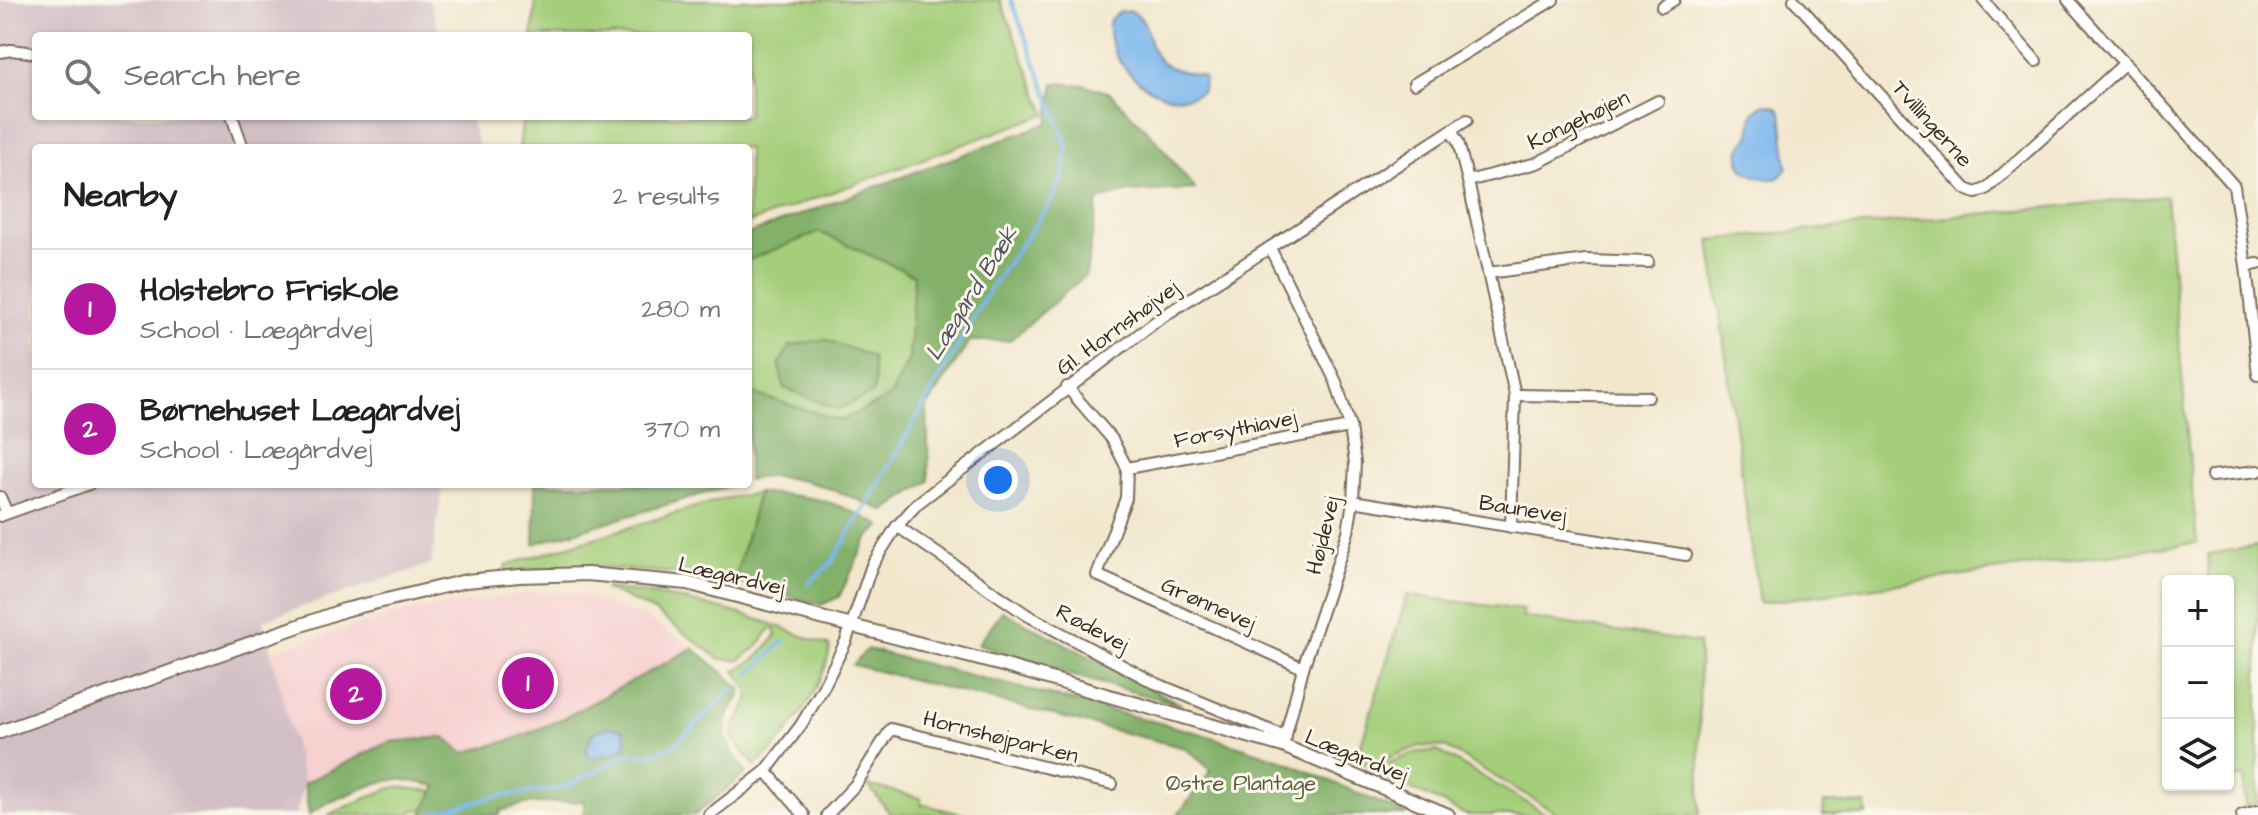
<!DOCTYPE html>
<meta charset="utf-8">
<style>
:root{--surface:#fff;--page:#f2f2f2;--text:#202124;--muted:#757577;--line:#e0e0e0;--accent:#b5179e}
body{margin:0;font-family:"Architects Daughter",sans-serif;background:var(--page);color:var(--text)}
.controls{position:absolute;right:24px;bottom:24px;display:grid;overflow:hidden;border-radius:8px;box-shadow:0 2px 6px #0004}
.controls button{width:72px;height:72px;display:grid;place-items:center;padding:0;border:0;border-bottom:2px solid var(--line);background:var(--surface);color:var(--text);font:40px sans-serif}
.you{position:absolute;left:998px;top:480px;width:28px;height:28px;margin:-20px;border:6px solid #fff;border-radius:50%;background:#1a73e8;box-shadow:0 0 0 12px #1a73e833}
.badge{display:grid;place-items:center;width:52px;height:52px;border-radius:50%;background:var(--accent);color:#fff;font-size:26px;font-weight:700}
.pin{position:absolute;translate:-50% -50%;border:4px solid #fff;box-shadow:0 2px 8px #0006}
.list{margin:0;padding:0;list-style:none}
h2{display:flex;justify-content:space-between;align-items:center;height:104px;margin:0;padding:0 32px;font-size:34px}
h2 small{font-size:26px;font-weight:400;color:var(--muted)}
.list li{display:grid;grid-template-columns:52px 1fr auto;gap:24px;align-items:center;box-sizing:border-box;height:120px;padding:0 32px;border-top:2px solid var(--line)}
.list b{display:block;font-size:30px;white-space:nowrap}
.list p{margin:0;font-size:26px;white-space:nowrap;color:var(--muted)}
.list em{font-size:26px;font-style:normal;color:var(--muted)}
.icon{flex:none;width:44px;height:44px;fill:none;stroke:currentColor;stroke-width:2;stroke-linecap:round;stroke-linejoin:round}
.map{position:relative;flex:none;width:2258px;height:815px;overflow:hidden}
.search{position:absolute;background:var(--surface);box-shadow:0 2px 6px #0004;left:32px;top:32px;width:720px;height:88px;display:flex;align-items:center;gap:20px;box-sizing:border-box;padding:0 28px;border-radius:8px;color:var(--muted);font-size:30px}
.panel{position:absolute;background:var(--surface);box-shadow:0 2px 6px #0004;left:32px;top:144px;width:720px;height:344px;border-radius:8px}
.map>svg:first-child{display:block}
</style>
<div class="map">
<svg width="2258" height="815" viewBox="0 0 2258 815">
<rect width="100%" height="100%" fill="#fbf7ec"/>
<filter id="ink" filterUnits="userSpaceOnUse"><feTurbulence type="fractalNoise" baseFrequency=".0125" numOctaves="2"/><feDisplacementMap in="SourceGraphic" scale="16" xChannelSelector="R" yChannelSelector="G"/><feConvolveMatrix kernelMatrix="1 2 1 2 8 2 1 2 1" color-interpolation-filters="sRGB"/></filter>
<filter id="wash" filterUnits="userSpaceOnUse"><feTurbulence type="fractalNoise" baseFrequency=".006" numOctaves="4" result="noise"/><feDisplacementMap in="SourceGraphic" scale="32" xChannelSelector="R" yChannelSelector="G"/><feGaussianBlur stdDeviation="1.8" result="paint"/><feColorMatrix in="noise" values="0 0 0 0 0 0 0 0 0 0 0 0 0 0 0 0 0 1.4 0 .05"/><feComposite in="paint" operator="in"/></filter>
<g filter="url(#wash)">
<rect width="100%" height="100%" fill="#f2e7cd"/>
<!-- built -->
<polygon fill="#f7d0d0" points="534,592 578,594 643,616 693,648 564,718 515,739 464,753 389,742 304,783 271,651 404,611"/>
<!-- industrial -->
<polygon fill="#d2bec5" points="0,0 429,0 441,36 36,36 36,116 469,116 479,148 36,148 36,484 443,484 431,564 263,620 304,783 296,815 0,815"/>
<!-- green -->
<g fill="#a4ce7a" stroke="#707c4c" stroke-width="2">
<polygon points="536,0 1000,0 1046,114 748,223 748,148 519,148 523,116 748,116 748,36 532,36"/>
<polygon points="2166,196 2197,543 1759,603 1710,240"/>
<polygon points="819,232 914,275 909,359 890,397 841,421 748,392 748,260"/>
<polygon points="758,493 737,572 740,583 673,573 586,566 506,571 506,565 722,499"/>
<polygon points="2258,546 2258,803 2245,807 2244,778 2228,778 2228,581 2208,581 2208,554"/>
<path d="M 604,588 C 658,593 711,604 763,621 C 785,628 805,638 828,645 L 830,647 C 825,686 785,742 755,766 L 733,739 C 731,722 748,710 749,694 C 749,687 739,677 735,671 L 758,657 L 776,636 L 775,630 L 770,629 L 757,647 L 739,660 L 720,659 L 654,611 Z"/>
<polygon points="1407,595 1523,610 1522,617 1699,643 1700,815 1560,815 1445,747 1420,746 1371,764 1355,764"/>
<polygon points="1437,751 1443,754 1548,815 1466,815 1428,796 1364,772 1418,752"/>
<polygon points="868,785 921,798 921,804 966,815 891,815"/>
<polygon points="396,787 434,791 425,808 412,811 410,815 328,815 385,790"/>
<polygon points="1824,803 1866,804 1867,815 1823,815"/>
</g>
<!-- forest -->
<g fill="#83b16a" stroke="#5f6e44" stroke-width="2">
<path d="M 1054,83 L 1085,85 L 1110,93 L 1155,139 L 1195,189 L 1129,192 L 1098,200 L 1086,275 L 1009,341 L 970,341 L 927,407 L 929,481 L 884,511 C 845,494 791,468 748,480 L 748,392 L 841,421 L 890,397 L 909,359 L 914,275 L 819,232 L 748,260 L 748,234 L 1048,123 Z"/>
<polygon points="825,339 872,357 875,384 872,394 837,409 784,388 779,364 790,346"/>
<polygon points="535,484 736,484 534,544"/>
<path d="M 758,493 C 811,495 834,500 881,526 L 867,539 L 839,597 L 821,605 L 740,583 L 737,572 Z"/>
<polygon points="1002,611 1182,705 1048,669 978,644"/>
<path d="M 693,648 L 741,688 C 741,699 735,703 730,712 C 717,737 733,752 746,773 L 695,815 L 584,815 L 584,801 L 524,804 L 500,811 L 500,815 L 421,815 L 437,786 L 399,779 L 377,783 L 325,804 L 309,815 L 304,783 L 389,742 L 445,737 L 464,753 L 515,739 L 564,718 Z"/>
<polygon points="867,649 1199,733 1284,761 1408,815 1178,815 1211,770 1185,748 853,665"/>
</g>
<!-- water -->
<g fill="#7cb7ed" stroke="#5c7086" stroke-width="2">
<path d="M 1131,11 C 1152,20 1145,46 1160,61 C 1171,71 1191,72 1204,77 L 1203,91 C 1165,117 1099,62 1110,19 L 1120,12 Z"/>
<path d="M 1765,104 L 1776,107 L 1781,112 L 1787,169 L 1777,179 C 1759,180 1731,172 1741,147 C 1743,143 1747,140 1749,136 C 1756,121 1745,114 1765,104 Z"/>
<polygon points="613,727 624,730 627,741 625,748 612,754 592,758 587,755 586,748 593,732"/>
</g>
<g fill="none" stroke-linecap="round" stroke-linejoin="round">
<!-- stream -->
<g stroke="#7cb7ed" stroke-width="4">
<polyline points="808,584 831,563 869,501 990,289 1054,197 1064,171 1067,144 1011,0"/>
<polyline points="748,675 784,641"/>
<polyline points="429,815 493,797 563,788 626,755 653,754 675,744 732,689"/>
</g>
</g>
</g>
<g filter="url(#ink)">
<g fill="none" stroke-linecap="round" stroke-linejoin="round">
<defs>
<g id="minor">
<polyline points="1794,0 1966,189 1976,193 1986,189 2125,63"/>
<polyline points="1983,0 2036,61"/>
<polyline points="2068,0 2234,186 2246,266 2258,264"/>
<polyline points="1662,7 1674,0"/>
<polyline points="0,52 11,50 36,53"/>
<polyline points="1414,84 1553,0"/>
<polyline points="232,116 243,148"/>
<polyline points="1451,131 1458,142 1468,181 1515,395 1511,527"/>
<polyline points="1468,181 1537,163 1658,101"/>
<polyline points="1270,248 1336,382 1350,427 1355,463 1353,501 1348,532 1303,668 1283,746"/>
<polyline points="2246,266 2258,375"/>
<polyline points="1488,273 1586,260 1648,262"/>
<polyline points="1067,387 1112,439 1127,468 1126,498 1097,575 1303,668"/>
<polyline points="1515,395 1648,397"/>
<polyline points="1127,468 1350,427"/>
<polyline points="2212,476 2258,471"/>
<polyline points="0,497 7,513"/>
<polyline points="1353,501 1686,555"/>
<polyline points="0,516 89,484"/>
<polyline points="897,526 1027,615 1155,683 1286,737"/>
<polyline points="766,771 804,815"/>
<polyline points="709,815 766,771 801,725 823,688 846,641 872,565 897,526 918,503 1159,319 1467,120"/>
<polyline points="827,815 856,784 891,729 1112,784"/>
<polyline points="2242,815 2258,811"/>
</g>
<polyline id="tertiary" points="0,732 344,610 466,581 519,576 587,574 687,583 1002,665 1283,746 1448,815"/>
</defs>
<!-- minor casing -->
<use href="#minor" stroke="#7b6c5b" stroke-width="14"/>
<!-- tertiary casing -->
<use href="#tertiary" stroke="#7b6c5b" stroke-width="16"/>
<!-- minor -->
<use href="#minor" stroke="#fff" stroke-width="10"/>
<!-- tertiary -->
<use href="#tertiary" stroke="#fff" stroke-width="12"/>
</g>
</g>
<g text-anchor="middle" stroke-width="6" stroke-linejoin="round" paint-order="stroke">
<!-- street labels -->
<g font-size="22" fill="#3b2a1e" stroke="#fbf7ec">
<text transform="translate(1578 119) rotate(-26)" y="8">Kongehøjen</text>
<text transform="translate(1933 123) rotate(48)" y="8">Tvillingerne</text>
<text transform="translate(1117 327) rotate(-36)" y="8">Gl. Hornshøjvej</text>
<text transform="translate(1235 428) rotate(-11)" y="8">Forsythiavej</text>
<text transform="translate(1523 508) rotate(9)" y="8">Baunevej</text>
<text transform="translate(1322 535) rotate(-76)" y="8">Højdevej</text>
<text transform="translate(732 575) rotate(13)" y="8">Lægårdvej</text>
<text transform="translate(1209 603) rotate(24)" y="8">Grønnevej</text>
<text transform="translate(1093 627) rotate(28)" y="8">Rødevej</text>
<text transform="translate(1001 736) rotate(14)" y="8">Hornshøjparken</text>
<text transform="translate(1357 755) rotate(22)" y="8">Lægårdvej</text>
</g>
<!-- park labels -->
<g font-size="22" fill="#5a5b3a" stroke="#fbf7ec">
<text x="1241" y="790">Østre Plantage</text>
</g>
<!-- water labels -->
<g font-size="24" font-style="italic" fill="#4e545c" stroke="#fbf7ec">
<text transform="translate(971 293) rotate(-58)" y="8">Lægård Bæk</text>
</g>
</g>
</svg>
<div class="controls">
<button>+</button>
<button>−</button>
<button><svg class="icon" aria-label="layers" viewBox="0 0 24 24"><path d="M12 4l9 5-9 5-9-5zM3 14l9 5 9-5"/></svg></button>
</div>
<div class="you"></div>
<div class="pin badge" style="left:528px;top:683px">1</div>
<div class="pin badge" style="left:356px;top:694px">2</div>
<div class="search"><svg class="icon" aria-label="search" viewBox="0 0 24 24"><circle cx="10" cy="10" r="6"/><path d="M15 15l6 6"/></svg>Search here</div>
<section class="panel">
<h2>Nearby<small>2 results</small></h2>
<ul class="list">
<li><span class="badge">1</span><div><b>Holstebro Friskole</b><p>School · Lægårdvej</p></div><em>280 m</em></li>
<li><span class="badge">2</span><div><b>Børnehuset Lægårdvej</b><p>School · Lægårdvej</p></div><em>370 m</em></li>
</ul>
</section>
</div>
